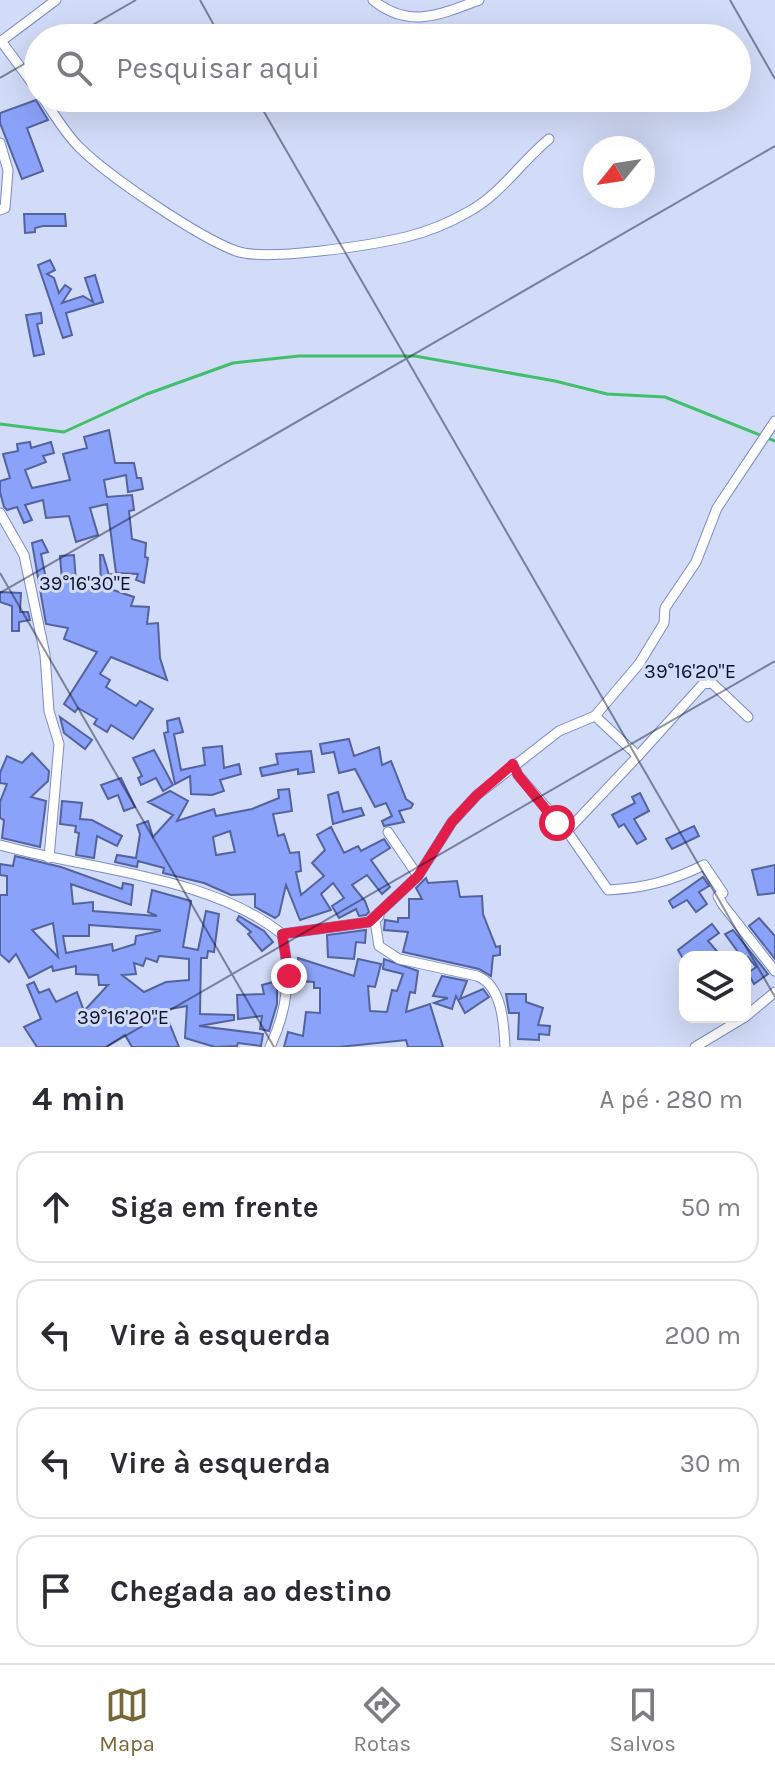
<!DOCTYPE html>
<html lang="pt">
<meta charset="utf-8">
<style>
:root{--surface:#fff;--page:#f7f7f7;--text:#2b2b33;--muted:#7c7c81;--line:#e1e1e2;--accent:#786735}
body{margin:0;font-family:Karla,sans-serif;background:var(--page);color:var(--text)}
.controls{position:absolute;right:24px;bottom:24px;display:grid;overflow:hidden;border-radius:16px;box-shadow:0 8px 32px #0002}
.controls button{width:72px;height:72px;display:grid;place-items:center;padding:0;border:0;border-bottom:2px solid var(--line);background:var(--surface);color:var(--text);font:40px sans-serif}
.compass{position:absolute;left:583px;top:136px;width:72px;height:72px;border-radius:50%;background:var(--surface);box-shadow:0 8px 32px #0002;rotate:240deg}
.stop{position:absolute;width:24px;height:24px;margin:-18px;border:6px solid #e11d48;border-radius:50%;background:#fff}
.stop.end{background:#e11d48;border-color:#fff;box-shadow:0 2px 8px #0008}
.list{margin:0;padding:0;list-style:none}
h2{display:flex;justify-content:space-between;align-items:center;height:104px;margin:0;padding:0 32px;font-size:34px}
h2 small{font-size:26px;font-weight:400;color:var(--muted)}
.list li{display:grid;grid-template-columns:52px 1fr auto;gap:24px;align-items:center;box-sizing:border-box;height:112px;margin:0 16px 16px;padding:0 16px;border:2px solid var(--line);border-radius:24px}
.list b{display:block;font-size:30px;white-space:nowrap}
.list em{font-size:26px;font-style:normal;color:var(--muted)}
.icon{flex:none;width:44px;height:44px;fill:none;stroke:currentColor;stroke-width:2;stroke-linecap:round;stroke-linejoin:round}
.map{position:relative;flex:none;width:775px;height:1047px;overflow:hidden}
.search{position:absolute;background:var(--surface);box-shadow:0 8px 32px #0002;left:24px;right:24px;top:24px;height:88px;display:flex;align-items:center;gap:20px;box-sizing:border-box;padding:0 28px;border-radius:44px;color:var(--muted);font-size:30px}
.sheet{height:616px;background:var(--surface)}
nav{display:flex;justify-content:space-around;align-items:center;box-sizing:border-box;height:112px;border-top:2px solid var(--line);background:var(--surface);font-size:22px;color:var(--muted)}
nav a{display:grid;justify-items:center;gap:4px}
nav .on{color:var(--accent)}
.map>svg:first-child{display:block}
</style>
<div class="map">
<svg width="775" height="1047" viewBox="0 0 775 1047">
<rect width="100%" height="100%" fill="#d2dbf7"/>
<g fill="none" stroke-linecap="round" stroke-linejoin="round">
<!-- stream -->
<polyline stroke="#42bf6c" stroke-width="3" points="0,424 64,432 147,394 233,363 299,356 415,356 555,381 607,394 665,397 775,441"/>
</g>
<!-- building -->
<g fill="#8aa2f9" stroke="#53639e" stroke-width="2" fill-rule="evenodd">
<polygon points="36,100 48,120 27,128 43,171 22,179 0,123 0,113"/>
<polygon points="24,214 65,214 66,226 43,226 35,228 35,232 25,233"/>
<polygon points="50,260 55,270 47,274 54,278 59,293 65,285 71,289 62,303 83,296 93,302 85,278 95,275 103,302 66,313 72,335 63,338 38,265"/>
<polygon points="41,313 42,323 37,324 44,354 34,356 26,315"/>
<polygon points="109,430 115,463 134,463 137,478 141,478 143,489 128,492 126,475 104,480 107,497 132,495 134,510 129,511 132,539 146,543 145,557 148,558 144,583 136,580 138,574 116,573 107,504 90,508 98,535 76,542 69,516 46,518 43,500 25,505 32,520 24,523 17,507 7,510 4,507 0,492 0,481 10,478 3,454 18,451 17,444 30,442 31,448 51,442 54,453 43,456 46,462 25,470 32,488 70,480 63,454 87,448 84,437"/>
<polygon points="42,540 48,552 41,554 46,579 62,580 60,556 74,555 76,582 101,588 100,555 103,555 109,575 112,574 113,590 134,597 131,606 149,607 147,624 158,623 160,658 167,680 111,657 100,674 110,680 106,687 136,706 140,701 153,709 133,739 111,725 107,732 94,724 97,719 78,708 75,712 64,704 97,652 64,639 68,628 46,624 32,543"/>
<polygon points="0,592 21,593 20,612 28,612 30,620 19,622 19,631 12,631 12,606 0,602"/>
<polygon points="60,717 92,740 85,749 64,733"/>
<polygon points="179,718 183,732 174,734 181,770 205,765 203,748 222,746 224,768 239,764 241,774 220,780 224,791 212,795 191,794 190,776 175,784 164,733 168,732 167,721"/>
<polygon points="349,739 354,756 379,747 382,765 391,761 406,799 413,804 411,808 399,811 404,822 384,826 382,821 392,816 386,803 375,807 355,769 339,773 334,752 322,754 320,744"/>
<polygon points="154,750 173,785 163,791 156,778 141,785 138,778 142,776 133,758"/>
<polygon points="311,751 314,772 298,774 298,769 262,776 260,768 278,764 276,754"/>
<polygon points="32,753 49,771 48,781 31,797 46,801 40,847 2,838 4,820 0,818 0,802 7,784 0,783 0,773 7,756 22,763"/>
<polygon points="121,778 135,807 124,811 118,795 108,799 101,785"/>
<path d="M 289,789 L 292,811 L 273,814 L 278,836 L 284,834 L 290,853 L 299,852 L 301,871 L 296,872 L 301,895 L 324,876 L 312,863 L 325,850 L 317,835 L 331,827 L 344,853 L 358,846 L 361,851 L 384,839 L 390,848 L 371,860 L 390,887 L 382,894 L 367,875 L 352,885 L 365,901 L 369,912 L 366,915 L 359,916 L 356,909 L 339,918 L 332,906 L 344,898 L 333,883 L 321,894 L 331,910 L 300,920 L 286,885 L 279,915 L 275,918 L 255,907 L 255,894 L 231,895 L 204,883 L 163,873 L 164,868 L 138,861 L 137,867 L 115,862 L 117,855 L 136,858 L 140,834 L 137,825 L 148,821 L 153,837 L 173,815 L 148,802 L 170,791 L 188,801 L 177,821 L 214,809 L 216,816 L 252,809 L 279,798 L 278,790 ZM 230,831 L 235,852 L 216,855 L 213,837 Z"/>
<polygon points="338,792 343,812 361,808 364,815 333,824 328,795"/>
<polygon points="640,793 649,811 634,819 646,839 637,844 624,824 619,827 612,815 635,803 632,797"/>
<polygon points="62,801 82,803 80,819 92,820 122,836 117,846 97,836 94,858 76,855 79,833 75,832 76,826 60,824"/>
<polygon points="694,826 699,836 672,849 666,839"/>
<path d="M 15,856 L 61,867 L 122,889 L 123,883 L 133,885 L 131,905 L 71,884 L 73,904 L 93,902 L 93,911 L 157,916 L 148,912 L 152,890 L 191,901 L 183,947 L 198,950 L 206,911 L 219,914 L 214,952 L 208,951 L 207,958 L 201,958 L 200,1014 L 234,1015 L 234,1020 L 199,1026 L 263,1034 L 261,1046 L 238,1043 L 237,1046 L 215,1047 L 185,1038 L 187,1006 L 164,1010 L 179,1047 L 132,1047 L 125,1035 L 106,1047 L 37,1047 L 24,1027 L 41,1019 L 27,985 L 34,982 L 39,993 L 49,989 L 56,1002 L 77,992 L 84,1011 L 108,985 L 99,985 L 98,975 L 76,974 L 76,966 L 53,971 L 52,966 L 29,978 L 16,954 L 9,962 L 0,954 L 0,895 L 7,895 L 7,876 L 0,875 L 0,864 L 13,866 ZM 53,923 L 58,957 L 32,930 ZM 89,925 L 160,930 L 160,931 L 136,936 L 135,944 L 113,951 L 112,944 L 66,953 L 63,936 L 89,936 ZM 159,956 L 189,959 L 189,980 L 166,982 L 144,992 L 122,975 L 136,974 L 134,963 L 143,966 L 146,958 L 157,962 Z"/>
<polygon points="775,865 775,893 758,895 752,870"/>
<polygon points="703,877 709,886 699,892 707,904 696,912 687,900 673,908 669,901"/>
<polygon points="426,878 428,883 457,881 460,897 482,896 483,914 496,947 500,946 500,955 493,956 491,976 479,969 403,952 408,932 384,930 385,920 398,922 398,918 409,918 409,899 422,899 416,888"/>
<polygon points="239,916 264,931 273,942 262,951 248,934 251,932 237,920"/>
<polygon points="759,918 775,936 775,959 749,926"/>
<polygon points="712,924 719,933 708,941 722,957 682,957 678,950"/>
<polygon points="366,930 365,943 356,942 354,959 328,957 327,935"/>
<polygon points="733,930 768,974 754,984 748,973 756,967 748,957 731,957 738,952 725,934"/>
<polygon points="298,958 354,976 358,959 381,964 375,987 368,986 370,1011 387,1012 392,990 397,991 403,974 383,969 384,959 418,971 415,993 410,992 406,1012 430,1004 443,1047 408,1047 406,1040 339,1047 284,1047 288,1032 303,1036 306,1012 320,1013 320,988 314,988 314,982 298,981"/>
<polygon points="442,976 467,981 460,999 483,989 489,997 465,1013 456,996 452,1009 434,1003 448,998 433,996"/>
<polygon points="277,981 277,1004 269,1031 260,1029 262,1016 238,1019 237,995 264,994 262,985"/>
<polygon points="506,994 526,994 526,1002 543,1008 538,1025 550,1026 549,1035 539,1034 539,1040 518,1039 519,1013 509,1013"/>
</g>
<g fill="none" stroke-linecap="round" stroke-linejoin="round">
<defs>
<g id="minor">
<path d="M 373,0 C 408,29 440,15 479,0"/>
<polyline points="1,41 38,91"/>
<polyline points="0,42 56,0"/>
<path d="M 43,98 C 54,114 65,133 79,147 C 108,176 198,237 236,251 C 266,262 372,245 406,237 C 426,232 449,223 468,212 C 500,195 521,162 549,139"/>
<polyline points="0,143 8,170 5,208 0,210"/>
<polyline points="0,513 24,555 45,655 49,711 59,744 49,858"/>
<polyline points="638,756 703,684 712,683 748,717"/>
<path d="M 513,764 L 518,775 L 567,831 L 608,890 C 645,888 671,881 704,865 L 723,893 L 718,896 L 723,905 L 775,971"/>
<polyline points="567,831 638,756 595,716"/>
<polyline points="388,832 418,876"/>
<path d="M 0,845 C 90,870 210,876 282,934 C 291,976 288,1009 270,1047"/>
<path d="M 379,916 L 375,921 L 379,946 L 399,959 L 477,976 C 502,985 504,1024 505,1047"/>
<polyline points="282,934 369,922 418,876 452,822 477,795 559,731 595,716 639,664 664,623 665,608 696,562 717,508 775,421"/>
<polyline points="745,1017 775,992"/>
<polyline points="695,1047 745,1017"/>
</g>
</defs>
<!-- minor casing -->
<use href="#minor" stroke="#798cca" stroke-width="11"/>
<!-- minor -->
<use href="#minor" stroke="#fff" stroke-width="9"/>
</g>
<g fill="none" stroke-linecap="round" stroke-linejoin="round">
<!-- route -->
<polyline stroke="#e11d48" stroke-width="10" points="289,976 282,934 369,922 418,876 452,822 477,795 513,764 518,775 557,823"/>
</g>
<!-- ticks -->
<path fill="none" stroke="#0c1129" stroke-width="2" stroke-opacity="0.45" d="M 200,0 L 221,38M 730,0 L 775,79M 70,38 L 136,0M 0,78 L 38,56M 256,98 L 775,997M 0,573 L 274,1047M 0,593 L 775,146M 106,1047 L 775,661"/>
<g font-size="20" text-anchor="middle" fill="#0c1129" stroke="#d2dbf7" stroke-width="6" stroke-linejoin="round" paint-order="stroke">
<text x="85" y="590">39°16'30"E</text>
<text x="690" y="678">39°16'20"E</text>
<text x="123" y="1024">39°16'20"E</text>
</g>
</svg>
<div class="controls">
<button><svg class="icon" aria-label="layers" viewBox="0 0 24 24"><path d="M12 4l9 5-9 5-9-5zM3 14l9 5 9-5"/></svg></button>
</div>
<svg class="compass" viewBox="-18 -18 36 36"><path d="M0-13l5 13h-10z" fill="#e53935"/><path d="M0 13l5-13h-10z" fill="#7c7c81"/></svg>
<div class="stop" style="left:557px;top:823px"></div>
<div class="stop end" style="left:289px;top:976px"></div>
<div class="search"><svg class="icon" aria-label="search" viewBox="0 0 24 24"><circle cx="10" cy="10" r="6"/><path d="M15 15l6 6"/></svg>Pesquisar aqui</div>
</div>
<section class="sheet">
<h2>4 min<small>A pé · 280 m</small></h2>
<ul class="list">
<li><svg class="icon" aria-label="ahead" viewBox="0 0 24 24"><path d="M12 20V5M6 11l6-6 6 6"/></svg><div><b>Siga em frente</b></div><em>50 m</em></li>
<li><svg class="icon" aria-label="left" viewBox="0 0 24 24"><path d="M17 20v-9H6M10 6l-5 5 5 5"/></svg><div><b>Vire à esquerda</b></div><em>200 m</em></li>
<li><svg class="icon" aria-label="left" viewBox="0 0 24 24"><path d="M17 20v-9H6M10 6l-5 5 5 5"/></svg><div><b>Vire à esquerda</b></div><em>30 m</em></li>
<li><svg class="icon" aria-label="arrive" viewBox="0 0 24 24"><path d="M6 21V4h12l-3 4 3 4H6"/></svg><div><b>Chegada ao destino</b></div></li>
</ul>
</section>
<nav>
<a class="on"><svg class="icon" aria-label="map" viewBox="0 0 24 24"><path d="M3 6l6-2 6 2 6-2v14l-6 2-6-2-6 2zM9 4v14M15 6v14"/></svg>Mapa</a>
<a><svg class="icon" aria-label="directions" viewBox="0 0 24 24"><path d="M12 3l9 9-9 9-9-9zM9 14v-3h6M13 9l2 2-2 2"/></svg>Rotas</a>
<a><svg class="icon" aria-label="saved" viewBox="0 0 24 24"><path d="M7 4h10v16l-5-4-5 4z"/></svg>Salvos</a>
</nav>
